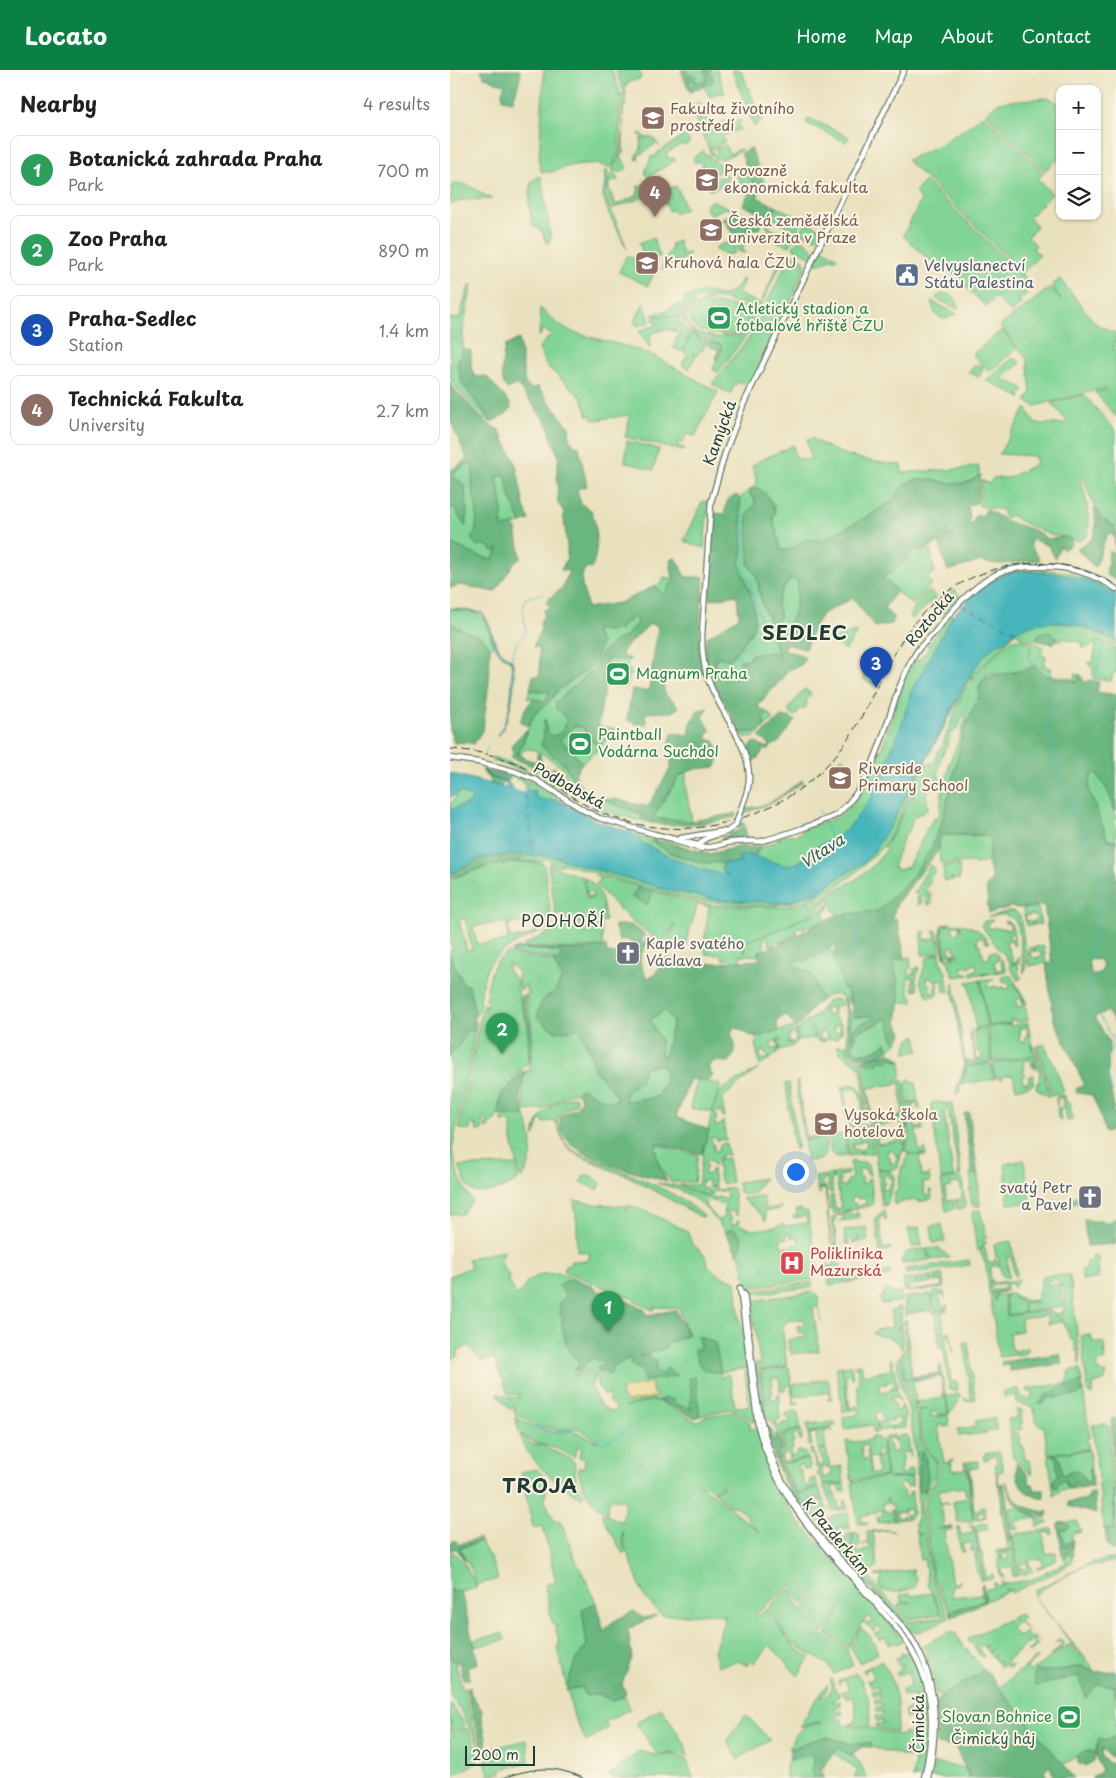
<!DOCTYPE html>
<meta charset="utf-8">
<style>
:root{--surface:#fff;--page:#f2f2f2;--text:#202124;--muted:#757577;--line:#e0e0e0;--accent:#0b8043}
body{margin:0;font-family:"Playpen Sans",sans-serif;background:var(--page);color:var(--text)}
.controls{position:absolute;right:15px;top:15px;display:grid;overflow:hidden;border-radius:10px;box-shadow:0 1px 4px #0004}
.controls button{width:45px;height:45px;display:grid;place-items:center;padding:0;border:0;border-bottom:1px solid var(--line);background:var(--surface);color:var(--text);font:25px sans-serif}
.scale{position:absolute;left:15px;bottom:12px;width:70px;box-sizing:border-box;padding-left:5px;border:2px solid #1f3d34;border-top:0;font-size:14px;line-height:18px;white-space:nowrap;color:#1f3d34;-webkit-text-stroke:4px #fcf5e5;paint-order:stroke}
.you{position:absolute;left:345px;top:1101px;width:18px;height:18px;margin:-12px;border:4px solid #fff;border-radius:50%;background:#1a73e8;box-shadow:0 0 0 8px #1a73e833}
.badge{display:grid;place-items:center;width:32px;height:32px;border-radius:50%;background:var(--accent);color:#fff;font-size:16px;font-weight:700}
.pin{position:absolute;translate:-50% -41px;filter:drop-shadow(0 1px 2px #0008)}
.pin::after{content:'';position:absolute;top:26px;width:18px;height:15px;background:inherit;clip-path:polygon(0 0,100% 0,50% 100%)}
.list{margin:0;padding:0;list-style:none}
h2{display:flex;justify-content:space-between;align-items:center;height:65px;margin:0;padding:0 20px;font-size:21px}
h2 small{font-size:16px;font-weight:400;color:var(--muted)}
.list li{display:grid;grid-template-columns:32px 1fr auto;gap:15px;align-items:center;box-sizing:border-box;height:70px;margin:0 10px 10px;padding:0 10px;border:1px solid var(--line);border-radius:10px}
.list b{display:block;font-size:19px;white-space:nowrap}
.list p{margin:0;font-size:16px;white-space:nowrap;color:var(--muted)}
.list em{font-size:16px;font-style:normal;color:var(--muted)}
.icon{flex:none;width:28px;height:28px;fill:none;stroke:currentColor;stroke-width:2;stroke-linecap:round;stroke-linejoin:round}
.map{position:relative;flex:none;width:666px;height:1708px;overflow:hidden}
header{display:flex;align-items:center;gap:30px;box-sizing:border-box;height:70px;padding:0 25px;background:var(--accent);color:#fff}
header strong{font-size:24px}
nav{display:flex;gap:28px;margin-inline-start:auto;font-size:18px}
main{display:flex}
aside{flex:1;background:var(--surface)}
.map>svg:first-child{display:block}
</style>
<header>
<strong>Locato</strong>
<nav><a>Home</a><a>Map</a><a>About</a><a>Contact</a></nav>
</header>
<main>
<aside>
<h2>Nearby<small>4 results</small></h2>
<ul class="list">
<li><span class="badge" style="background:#2e9e5b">1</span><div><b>Botanická zahrada Praha</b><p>Park</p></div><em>700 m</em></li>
<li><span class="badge" style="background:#2e9e5b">2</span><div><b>Zoo Praha</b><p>Park</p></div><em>890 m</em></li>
<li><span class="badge" style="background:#1a4fb4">3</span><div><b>Praha-Sedlec</b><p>Station</p></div><em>1.4 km</em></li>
<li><span class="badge" style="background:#8d6e63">4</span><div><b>Technická Fakulta</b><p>University</p></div><em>2.7 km</em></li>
</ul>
</aside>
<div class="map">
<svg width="666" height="1708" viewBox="0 0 666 1708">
<rect width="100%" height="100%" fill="#fcf5e5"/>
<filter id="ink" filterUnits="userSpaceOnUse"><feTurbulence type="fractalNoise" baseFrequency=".02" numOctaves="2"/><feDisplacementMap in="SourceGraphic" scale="10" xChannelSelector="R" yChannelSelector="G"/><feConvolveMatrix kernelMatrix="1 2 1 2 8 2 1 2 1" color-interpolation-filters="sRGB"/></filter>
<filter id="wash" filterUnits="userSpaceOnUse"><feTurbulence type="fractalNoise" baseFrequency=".0096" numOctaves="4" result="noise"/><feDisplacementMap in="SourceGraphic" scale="20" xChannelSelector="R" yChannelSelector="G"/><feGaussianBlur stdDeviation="1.12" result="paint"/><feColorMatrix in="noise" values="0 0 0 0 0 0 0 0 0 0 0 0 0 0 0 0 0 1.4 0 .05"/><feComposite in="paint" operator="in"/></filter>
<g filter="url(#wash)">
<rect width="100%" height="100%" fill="#e9e1bd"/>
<!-- green -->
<g fill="#82d496" stroke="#508865" fill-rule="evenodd">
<path d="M 94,0 L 162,0 L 169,19 L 170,49 L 169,83 L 162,96 L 158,97 C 145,91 123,94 110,99 C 104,101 98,104 91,101 L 89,92 Z"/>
<polygon points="166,0 188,0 192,6 190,7 190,9 179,12 177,16 174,14 176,20 173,21"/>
<polygon points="231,0 267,0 275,23 271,24 269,22 260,27 253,16 240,22"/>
<polygon points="282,0 291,0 312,52 304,56"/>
<polygon points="176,22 175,37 173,38 173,80 175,81 171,87 177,98 174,101 169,103 168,101 164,102 162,99 171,83 173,55 171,24"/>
<polygon points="594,28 600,28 610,35 610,93 606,90 595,101 535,44 549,32"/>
<polygon points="250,33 262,62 265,61 267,63 276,59 274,55 271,56 270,52 279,50 280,55 290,50 291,53 288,53 291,59 272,66 275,72 259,79 241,39 241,36"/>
<path d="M 533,45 L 594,103 L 588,109 L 602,124 L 579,147 L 587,156 L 578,167 L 586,175 L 583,179 L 590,185 L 573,202 L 457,90 C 485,78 510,64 533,45 Z"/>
<polygon points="359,48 399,67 396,72 356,53"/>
<polygon points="191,63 196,68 202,67 210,77 207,73 188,86 189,89 187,90 186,85 191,79 191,69 193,69 189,64"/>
<polygon points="235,65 240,72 233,76 231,74 216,84 218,87 217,89 223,87 226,90 200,106 203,110 211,106 202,113 195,103 201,87 208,85 207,83"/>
<path d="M 276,75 L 279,84 L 290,79 L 292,80 C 280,85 266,97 259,80 L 261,79 L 264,85 L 268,83 L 266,78 L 263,79 Z"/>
<polygon points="255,80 253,82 255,85 258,84 262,89 269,93 271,101 262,105 260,101 256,103 250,91 245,93 243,88"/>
<polygon points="296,97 303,114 291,119 288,112 291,111 290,108 287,108 284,102"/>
<polygon points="156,100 158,102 155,124 177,179 159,144 153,126"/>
<path d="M 161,104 L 165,105 L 168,110 L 159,113 L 159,119 L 166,135 L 188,125 L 187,122 L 189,121 L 187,117 L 199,112 L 205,121 L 208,122 L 164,138 C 157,127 154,116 161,104 Z"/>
<polygon points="277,104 279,111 276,112 276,114 262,120 259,119 257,113"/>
<polygon points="88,107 91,107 101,168 97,174 91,160 82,155 79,134 81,112"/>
<path d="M 475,111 L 578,210 L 571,217 L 577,223 L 569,230 L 572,233 L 561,243 L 546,227 L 536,236 L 510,211 L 508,206 C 486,199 470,181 453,166 L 471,130 L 465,122 Z"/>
<path d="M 5,113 C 24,114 27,123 42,129 L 12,130 L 0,135 L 2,114 Z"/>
<polygon points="226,116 233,131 231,133 233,133 236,139 225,143 223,140 219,141 211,122"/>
<polygon points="262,130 279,138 279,139 275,138 260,145 255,136"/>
<polygon points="327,137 352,149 348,161 299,138 304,138 320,147"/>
<polygon points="356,152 374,160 372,167 370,166 367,168 350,163"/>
<polygon points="316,155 319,155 320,158 338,166 343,166 344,168 340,176 325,171"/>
<polygon points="303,158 292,180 296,182 295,183 288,181 280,159 285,163 294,162 297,159"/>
<polygon points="203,167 210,186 211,186 202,190 200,185 198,187 195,187 189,173"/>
<path d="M 348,169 C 355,172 360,175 365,182 L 362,187 L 343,178 Z"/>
<polygon points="228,171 232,184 239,183 239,185 237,186 237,188 224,192 217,200 212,199 214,190 215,190 222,177 221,174"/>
<polygon points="280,171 285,179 284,183 277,185 266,180 266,177"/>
<polygon points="372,178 387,187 385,190 382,188 375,192 368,193 368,195 364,192"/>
<polygon points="341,183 353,189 356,196 352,204 353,205 301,315 294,312 292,314 288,312 286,315 284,315 280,324 262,314 302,264"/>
<polygon points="178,186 189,191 189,197 191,196 194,201 197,200 197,203 204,200 202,198 204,197 206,198 198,216 169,202 176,187"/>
<path d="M 333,187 L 334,187 L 298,263 L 268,302 L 263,300 C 265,291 275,282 270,274 L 247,267 L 231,248 L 234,228 L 253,222 L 276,225 L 286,218 L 291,209 L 294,210 L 288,224 L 310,234 L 330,191 L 329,189 ZM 263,228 L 280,230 L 280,232 L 296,234 C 307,259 298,269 271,266 L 271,268 L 263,268 L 263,266 C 250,264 240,263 236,248 L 238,240 L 247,229 L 262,230 Z"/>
<polygon points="610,209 645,253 666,264 666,270 664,274 666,275 664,279 666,280 666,347 645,322 656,320 655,318 585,336 576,331 581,322 577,289 550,256 601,217 611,230 602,215"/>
<polygon points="19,215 22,215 13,258 13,279 7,293 12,313 41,352 39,352 6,318 0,307 0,248 9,249"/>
<path d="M 492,224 C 502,223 508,229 508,239 L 485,228 Z"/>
<path d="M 481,231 L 507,244 L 505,246 L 504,245 L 495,249 C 483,247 484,239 481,231 Z"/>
<polygon points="194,232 200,252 187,256 184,252"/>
<path d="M 254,232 L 295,237 L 293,239 C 297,243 299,247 298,253 C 294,272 264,263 251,261 C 239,256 237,246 244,236 Z"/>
<polygon points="231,233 229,247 201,245 221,239 221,237"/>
<polygon points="90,238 109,255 125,263 182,278 202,285 268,322 245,366 236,364 233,373 228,372 227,376 234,378 234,381 175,367 180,347 178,345 145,350 142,349 141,345 138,346 132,328 99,298 94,291 89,278 102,263 101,262 99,264 94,259 89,267"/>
<polygon points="219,246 229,248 226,262 215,259 201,264 200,279 189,261 207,255 206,250 203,251 204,247"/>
<polygon points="230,251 240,263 234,280 242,263 252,271 270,275 271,279 266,290 268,279 255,274 252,281 251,280 246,286 243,283 245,287 239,299 232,295 236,287 239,288 234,282 223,278 230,260"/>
<polygon points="552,260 567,279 538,302 532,296 532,301 529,307 518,302 527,294 529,297 532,295 523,284"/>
<polygon points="563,288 569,291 570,294 551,308 573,318 573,323 571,322 569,324 571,326 571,328 536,310"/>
<path d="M 634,325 L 666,361 L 666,455 L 663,456 C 645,443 640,427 633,406 L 630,408 C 636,428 641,444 638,465 L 630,470 L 625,471 L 615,467 L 601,465 L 572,452 L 561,445 L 556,448 L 553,445 L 553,440 L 529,436 L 532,410 L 539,414 L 543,408 L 558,408 L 586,394 L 585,386 L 549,384 L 576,338 L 585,354 L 615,354 L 617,351 L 601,333 Z"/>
<path d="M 362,368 C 388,386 420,392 451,395 L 452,403 C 478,400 502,401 527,396 L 529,397 L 529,405 C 511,423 486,406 466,410 C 453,412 449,424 440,432 C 422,446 399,456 379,466 L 373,473 C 348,462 350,481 331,480 L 323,447 L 325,441 C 320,431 316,420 304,417 L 307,412 L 302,396 L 309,391 L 344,375 L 344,383 L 347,388 L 361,390 L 357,370 Z"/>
<polygon points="177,371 209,379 203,400 175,392"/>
<polygon points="16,394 22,394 23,401 22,415 27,440 26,462 31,474 34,474 44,481 49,477 42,490 26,485 0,473 0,438 4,437 14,455 17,438 14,415 3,406 0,409 0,405"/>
<path d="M 56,405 C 57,423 65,436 71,453 L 52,458 L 52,435 L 47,407 Z"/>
<path d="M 299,420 L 300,424 L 305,428 L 305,435 L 297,444 L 299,496 L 307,505 L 309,523 L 318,549 L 328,550 C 331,543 327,541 327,534 C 327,525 336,515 341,508 L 348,511 C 345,539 349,550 322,568 L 329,586 L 322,582 L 316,583 L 307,585 L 304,584 L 298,589 L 291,590 L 288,605 L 284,606 L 276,602 L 267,606 L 265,589 L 271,587 L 283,586 C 288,578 294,572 300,565 C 312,547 297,512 289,493 C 296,480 292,449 289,434 L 291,433 L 290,428 Z"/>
<polygon points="253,431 258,432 254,478 241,474 234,471"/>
<polygon points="478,478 480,480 485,502 478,507 479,512 482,513 463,535 449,524 433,507 445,501 465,481"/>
<path d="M 569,500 C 606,500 635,500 666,522 L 666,526 L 634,509 L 515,531 C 533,514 544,505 569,500 Z"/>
<polygon points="214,507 227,509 220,515 214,525 205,516 212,513"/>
<polygon points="479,520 486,527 463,549 459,547 467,534"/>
<polygon points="505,520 511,528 495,545 485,536"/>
<path d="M 0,540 C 33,541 35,543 43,575 L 40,579 C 31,564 24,566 10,559 C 6,557 3,554 0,552 Z"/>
<path d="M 499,545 L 503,545 L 461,622 L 453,652 L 432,704 L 427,713 L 426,721 L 407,749 L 384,771 L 347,793 L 337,796 L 305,787 L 310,778 L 331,769 L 326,768 L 341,764 L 344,766 L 351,763 L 352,760 L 388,747 L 399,736 L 429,687 L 452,616 L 464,590 L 469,590 L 479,578 L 477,575 C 485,569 492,554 499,545 Z"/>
<path d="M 184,547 L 186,548 L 187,553 L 186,555 L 176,566 L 165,571 L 152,583 L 144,599 L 129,611 L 110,640 L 117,650 C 116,657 110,665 102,667 L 97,661 L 95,649 L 95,666 L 91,676 L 115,695 L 124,713 L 137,724 C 125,719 115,712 113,698 L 88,681 L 87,682 L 86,680 L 77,679 L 66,685 C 76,673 77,656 85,643 C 88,639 94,636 98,633 C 102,630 104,625 107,621 C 111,618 116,615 120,612 C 137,601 146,594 151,574 L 146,564 L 146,559 L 156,561 L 170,558 L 171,556 Z"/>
<path d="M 597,552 L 628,555 L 666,571 L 666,574 C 658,575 651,569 643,572 C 652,571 657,577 666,577 L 666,603 L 663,603 L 661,611 L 643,608 L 643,599 L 637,592 L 643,593 L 646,576 L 645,574 L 632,579 L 633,573 L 612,568 L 611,571 L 606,570 L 608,568 L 589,564 L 584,571 L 570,568 L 569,565 L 564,563 L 561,568 L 523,605 L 517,614 L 462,718 L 444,760 L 435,775 L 444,762 L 463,722 L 462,727 L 466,719 L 464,717 L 475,695 L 485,692 L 488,681 L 494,674 L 493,673 L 513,622 L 522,612 L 525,605 L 551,579 L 565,569 L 581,572 L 579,588 L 583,573 L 593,576 L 591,585 L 596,586 L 595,596 L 592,595 L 592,598 L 595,598 L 597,596 L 598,600 L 601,597 L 601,605 L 625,609 L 626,604 L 629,605 L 628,612 C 606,608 592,609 580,589 L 583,597 L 571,601 L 546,605 L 542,602 L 537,604 L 537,606 L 530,617 L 529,626 L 514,660 L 493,749 L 481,779 L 462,807 L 428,841 L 387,845 L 382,838 L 384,836 L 382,834 L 378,836 L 379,839 L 374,842 L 372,840 L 382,832 L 377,826 C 387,817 395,816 405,810 C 417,803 428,790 437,779 L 434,777 L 435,775 L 403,805 L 372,826 L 356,831 L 320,836 L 276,834 L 246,830 L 201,819 L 112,793 L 113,795 L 107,796 L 98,793 L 101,794 L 102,791 L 95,789 L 92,792 L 68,791 L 70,788 L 84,785 L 100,786 L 218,820 L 268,830 L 328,833 L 349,828 L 371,820 L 422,784 L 443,751 L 496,650 L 498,648 L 499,645 C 511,621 524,592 546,575 C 549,573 553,573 556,571 C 565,557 581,554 597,552 ZM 514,645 L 516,646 L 508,672 L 499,694 L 496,713 L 492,723 L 490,745 L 483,749 L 477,759 L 458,797 L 449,800 L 443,797 L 454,766 L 460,759 L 462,750 L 468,744 L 473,743 L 478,740 L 476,723 L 480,719 L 492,713 L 488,704 L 491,687 L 498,674 L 500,664 L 508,659 L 511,649 Z"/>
<polygon points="407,562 396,580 383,573 391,565"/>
<polygon points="156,588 178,590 177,598 181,601 180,607 178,607 178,612 175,617 153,615"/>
<polygon points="422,593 433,598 424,615 412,609"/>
<polygon points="354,619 361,623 357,629 356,637 352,640 350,638 347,642 348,644 344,646 339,642 339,638"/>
<polygon points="80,620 100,621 95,631 77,628"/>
<polygon points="318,643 323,649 303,668 292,666 290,662 304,662 312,657 313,648"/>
<polygon points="124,656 132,657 149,679 132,693 110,669"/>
<path d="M 42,687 C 72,694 97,711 122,729 C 94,711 75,700 43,691 L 41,689 Z"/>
<polygon points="392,687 399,694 386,707 379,700"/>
<path d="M 645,702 C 665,725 666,743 666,772 L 658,770 L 639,721 L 639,714 L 643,703 Z"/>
<polygon points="236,703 236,720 242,751 209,749 204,746 229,706"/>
<polygon points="66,705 89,716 116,734 101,729 98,732 85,728 83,725 85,721 75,720 75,715 79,715 66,709"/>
<polygon points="10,722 21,727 22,730 21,733 0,740 0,733 6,728 5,725"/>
<path d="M 139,725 L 149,729 L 149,727 C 166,737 186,740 202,751 L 201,753 C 191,751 147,741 141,733 C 141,733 139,726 139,725 Z"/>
<path d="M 177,761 C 196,766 203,773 219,782 C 235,791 257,793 274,793 L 271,796 L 278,805 C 255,806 214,784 192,773 L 189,768 Z"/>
<polygon points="490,765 538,766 541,770 538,792 526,794 522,792 493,794 490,792 489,779"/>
<path d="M 73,792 L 94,794 L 102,853 L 101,856 C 82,866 43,880 36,901 C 31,914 31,930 28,943 L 25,943 L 24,952 L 27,952 L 2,1080 L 7,1102 L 22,1132 L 11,1145 L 5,1143 L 0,1145 L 0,881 L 3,880 L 0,873 L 0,810 L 25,800 L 49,794 ZM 15,848 L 22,879 L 17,881 L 9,850 ZM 98,850 L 98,855 L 76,867 L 60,868 L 58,854 ZM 57,852 L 58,871 L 27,874 L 23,856 Z"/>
<path d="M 98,795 L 132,807 L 137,829 L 138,829 L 138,826 L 141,826 L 141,829 L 143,828 L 142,821 L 137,822 L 137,825 L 134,807 C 154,820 151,830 156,851 L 118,854 L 118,850 C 115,845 111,845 106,846 Z"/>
<polygon points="480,795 486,800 481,806 479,813 477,813 478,817 475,820 476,822 479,821 478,826 482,825 481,829 483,831 481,834 477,835 476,827 471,827 472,833 468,835 467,824 464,823"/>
<polygon points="509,795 510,809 502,810 502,807 502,810 494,811 493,796"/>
<path d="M 145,805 L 248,833 L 268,836 L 333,837 L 371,830 L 375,827 L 378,829 C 372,844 302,871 285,874 C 274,875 264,875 254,875 L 259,837 L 248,833 L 237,868 L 237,875 L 226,875 L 216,873 L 225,855 L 224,855 L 213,872 L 209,870 L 182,852 L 146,815 L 150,809 Z"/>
<polygon points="588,837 591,854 583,855 583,851 587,850 586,846 580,844 580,845 575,846 576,850 582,852 582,856 576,855 573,839"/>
<polygon points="372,840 376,849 367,854 365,853 364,856 360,858 359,856 353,859 352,856 347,858 346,861 348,863 329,873 327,871 325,873 325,875 320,876 317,868 313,869 315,877 308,882 309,886 290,885 290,891 293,891 281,892 280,889 273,890 272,885 256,884 253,876 293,873 295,882 294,872 323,862"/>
<path d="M 559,841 L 565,841 L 570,846 L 577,891 L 574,903 L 568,855 C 559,841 551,845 538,847 Z"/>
<path d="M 543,850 L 538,854 L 539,859 L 546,857 L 547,859 L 554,858 L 554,860 L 560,859 L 560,854 L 555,853 L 554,851 C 563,851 563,859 564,867 L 563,863 L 559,864 L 559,869 L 564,868 L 565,876 L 564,876 L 561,871 L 556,872 L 557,878 L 559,878 L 560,885 L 562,885 L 562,892 L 567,892 L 569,887 L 569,892 L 568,894 L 569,906 L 572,907 L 568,911 L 559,896 L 566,894 L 560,894 L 552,881 L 550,881 L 531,855 L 534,851 Z"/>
<path d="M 499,853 L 501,853 L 493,856 L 509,853 L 510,859 L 507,855 L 502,857 L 504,863 L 508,864 L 509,860 L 511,860 L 510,854 C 524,856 531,861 539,873 L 536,873 L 532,867 L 527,868 L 528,875 L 530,875 L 531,882 L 533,882 L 533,889 L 539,889 L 540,882 L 545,881 L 548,885 L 549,890 L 544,892 L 546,900 L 552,900 L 551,888 L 555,896 L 553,899 L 556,897 L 556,901 L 533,905 L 531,905 L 548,902 L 521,905 L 521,902 L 527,899 L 526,894 L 520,895 L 520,897 L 512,897 L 513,903 L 520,905 L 504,907 L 497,888 L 508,886 L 507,880 L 505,880 L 503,876 L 499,877 L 500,883 L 504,884 L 506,882 L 506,885 L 502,886 L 500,884 L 496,887 L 492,857 L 491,862 L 495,888 C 491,880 488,863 492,855 Z"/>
<polygon points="151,856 153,876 124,879 74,877 74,875 108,858"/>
<polygon points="483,860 487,861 490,883 472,885 471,863 475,861 474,870 486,868"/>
<polygon points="594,876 596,893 579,896 578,878 584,877 585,881 580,882 581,886 587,889 587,887 592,886 591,882 585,881 585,877"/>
<polygon points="71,879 107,881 111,885 109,890 62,882"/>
<path d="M 380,879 C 385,886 386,894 389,902 C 393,913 398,922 400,934 C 391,925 383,919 372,930 L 358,902 L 342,895 C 350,889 356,885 366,887 Z"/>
<path d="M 58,883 L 103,891 L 113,908 L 104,923 L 96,926 L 105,961 L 130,959 L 141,984 L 144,1000 L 157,1013 L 167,1026 L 165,1032 L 150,1028 L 132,1018 L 126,1023 L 120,1023 L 94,1039 L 75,1041 L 72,1020 L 70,1020 L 75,1001 L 79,1001 C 83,987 83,967 81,952 C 79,942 76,935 77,924 L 80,923 L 75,920 L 76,915 L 73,916 L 71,920 L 68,914 L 68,902 L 58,893 L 58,899 L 67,912 L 69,928 L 78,956 L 79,992 L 71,999 L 72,1001 C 36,1019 60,1045 36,1059 L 35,1055 L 37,1053 L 37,1050 L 35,1047 L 33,1048 L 32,1060 L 27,1062 L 26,1054 L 24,1057 L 24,1054 L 21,1053 L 20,1060 L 10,1059 L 9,1057 L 33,934 L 35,934 L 35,939 L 38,933 L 36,929 L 38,920 L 37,919 C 40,903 43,891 58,883 Z"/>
<polygon points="490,884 491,891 490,891 489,894 492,893 496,903 499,922 493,921 494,919 493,909 488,909 488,912 485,913 481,908 476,908 477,914 479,914 480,922 484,921 486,915 488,914 488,925 478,927 470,913 477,887"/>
<polygon points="460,887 461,896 458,901 459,905 465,903 465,901 462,900 469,897 466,910 468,920 463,921 465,920 465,918 462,918 462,916 465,915 461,912 464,911 463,907 457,909 460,926 462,925 463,932 450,933 444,890"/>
<polygon points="552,905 561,906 574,927 577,934 564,913 575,932 572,932 571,928 566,930 567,936 572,937 572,934 575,933 578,950 566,952 561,949 561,953 538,956 531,910 544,908 544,909 538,913 537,918 546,916 547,918 554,917 554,919 560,918 560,913 553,911 552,907 554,906"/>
<polygon points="530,910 537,955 523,960 526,959 519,914 517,914 517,912"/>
<polygon points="504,912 516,998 510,1015 510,1023 505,1024 514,997 502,915"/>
<polygon points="383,929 389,930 392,935 384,936 384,940 382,941 380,937 375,939 376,945 381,945 382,942 384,941 384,947 390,952 392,957 390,958 389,954 384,956 385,962 390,962 390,959 392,958 393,961 387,968 379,969 378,965 376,965 374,961 369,963 370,969 375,969 377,966 377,969 376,971 371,972 365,969 363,959 364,968 348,970 347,962 350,957 368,943 377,932"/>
<polygon points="215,939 223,952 214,989 211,984 210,969 200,950"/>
<path d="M 399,943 L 403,943 L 404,947 L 422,946 L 425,948 L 407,956 L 405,971 L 407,962 C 418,956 427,956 437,947 L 443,968 L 447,973 L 439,981 L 436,973 C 426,981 415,987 403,980 Z"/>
<polygon points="576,953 578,953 580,963 578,964 576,955 574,958 569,958 571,966 569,966 570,972 575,972 576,965 580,964 582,981 582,974 584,977 586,996 585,999 584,990 584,996 582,997 580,989 573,991 575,999 573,999 574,1006 572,1007 573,1013 578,1013 579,1006 584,1005 583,1014 580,1016 566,1019 563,1005 552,1006 552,1010 551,1008 545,1008 543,994 584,986 543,992 538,957 561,954 562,957 564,955"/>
<polygon points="345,957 347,961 346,967 343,963 339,965 339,971 342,972 337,973 343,974 346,968 347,971 343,976 330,981 328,970 331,969 327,969 328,975 326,971 321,973 322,979 325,978 327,981 327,977 328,976 329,981 321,988 316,985 315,981 310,982 311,989 317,989 319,987 320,989 310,996 305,974 309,966"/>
<polygon points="536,957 542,991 517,996 516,990 520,990 521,992 525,991 523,975 521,972 520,960 527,991 533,986 528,981 523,961"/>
<polygon points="466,965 469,981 455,983 458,971"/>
<polygon points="594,974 606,999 614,1022 602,1025 588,976"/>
<path d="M 396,975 C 396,985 400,988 410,990 L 423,1083 L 412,1084 L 411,1080 L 417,1075 L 416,1070 L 410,1071 L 410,1073 L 403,1074 L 403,1079 L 410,1080 L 411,1084 L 399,1086 L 396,1064 L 397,1067 L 414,1064 L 401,1065 L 400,1056 L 417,1054 L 418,1063 L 420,1063 L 411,998 L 389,982 L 389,976 L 386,977 L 386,976 Z"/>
<polygon points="586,976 600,1026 598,1026 586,1018 587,1013 589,1013 590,1000 588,1000"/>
<polygon points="441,983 451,990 451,1006 447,1009 446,1014 418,1018 422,1049 453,1045 450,1014 447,1013 451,1008 453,1010 457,1055 457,1068 455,1039 455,1047 421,1052 412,990"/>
<polygon points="541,993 544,1009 512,1014 517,997"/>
<polygon points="214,995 215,1012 207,1027 176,1031 175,1023 190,1011 194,997"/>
<path d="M 308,999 L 273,1027 L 272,1031 L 275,1047 L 273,1047 L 270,1041 L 265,1042 L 267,1049 L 265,1050 L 265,1056 L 271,1055 L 273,1051 L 276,1070 L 269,1069 L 267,1071 L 265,1067 L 261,1068 L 262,1074 L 264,1074 L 264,1081 L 269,1081 L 270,1074 L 276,1073 L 278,1086 L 276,1084 L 271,1085 L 271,1087 L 264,1092 L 265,1096 L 260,1090 L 255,1091 L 257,1098 L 255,1099 L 255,1105 L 260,1104 L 261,1100 L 263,1099 L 265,1116 L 258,1117 L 258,1110 L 252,1111 L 251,1118 L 257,1119 L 259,1125 L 260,1118 L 266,1117 L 268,1120 L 262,1123 L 263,1128 L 270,1127 L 271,1129 L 277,1128 L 276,1121 L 269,1121 L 269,1120 L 283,1118 L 287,1146 L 283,1141 L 278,1141 L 279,1147 L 281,1147 L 281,1155 L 286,1154 L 288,1149 L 290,1155 L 302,1160 L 326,1157 L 328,1155 L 328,1156 L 333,1154 L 334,1156 L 357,1153 L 356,1146 L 344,1148 L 343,1146 L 347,1146 L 346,1140 L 351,1139 L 353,1142 L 356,1141 L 358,1142 L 368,1204 L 363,1209 L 300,1218 L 297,1217 C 295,1208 294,1196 290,1187 C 276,1161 258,1133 229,1120 C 222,1117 214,1115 207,1113 L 224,1115 L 257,1127 L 255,1136 L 268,1150 L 273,1148 L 275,1136 L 258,1129 L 258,1126 L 229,1115 L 248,1115 C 250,1099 262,1030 271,1021 C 281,1012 297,1006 308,999 ZM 336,1164 L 340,1164 L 341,1168 L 348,1167 L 349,1174 L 342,1175 L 343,1183 L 350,1182 L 352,1198 L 335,1200 L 333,1184 L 339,1183 L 338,1176 L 332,1177 L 330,1170 L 337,1168 Z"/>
<polygon points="459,1009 466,1013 468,1031 457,1033 455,1014"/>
<polygon points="247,1010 271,1014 262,1042 240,1038"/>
<polygon points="348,1011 356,1068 369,1066 368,1057 373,1056 375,1067 354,1070 346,1012"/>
<polygon points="339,1013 348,1078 346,1080 343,1078 346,1078 346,1076 344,1076 336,1016 335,1016 335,1014"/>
<path d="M 399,1014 L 406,1015 C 415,1022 419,1045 408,1052 L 399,1051 L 400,1057 L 397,1057 L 392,1016 L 394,1016 L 395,1018 ZM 404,1016 C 412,1021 414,1041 410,1049 L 406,1051 L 402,1050 L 402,1047 L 400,1049 L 398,1047 L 395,1023 L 397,1017 L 399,1020 L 404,1019 Z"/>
<polygon points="615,1025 616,1033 620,1033 622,1050 617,1051 615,1038 610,1039 611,1051 608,1048 607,1038 613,1037 612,1027 607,1029 607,1036 606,1029 608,1026"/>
<path d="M 122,1026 L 126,1027 L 127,1033 L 112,1042 L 107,1050 C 108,1060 112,1071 120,1078 C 131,1087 149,1092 162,1097 C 194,1110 228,1123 254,1146 L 251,1147 L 178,1106 L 163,1101 L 124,1083 L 115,1074 L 106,1052 L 99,1051 L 94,1053 L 92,1050 L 90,1050 L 84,1067 C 86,1044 102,1033 122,1026 Z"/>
<polygon points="469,1032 470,1039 468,1039 467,1034 462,1035 465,1056 467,1059 472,1055 473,1060 466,1060 469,1081 474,1080 475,1078 476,1083 464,1085 456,1082 460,1064 457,1034"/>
<polygon points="486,1032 495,1033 496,1041 494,1042 502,1097 503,1105 506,1107 491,1109 481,1035 482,1033"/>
<polygon points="497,1033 502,1033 511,1107 507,1105 509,1104"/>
<path d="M 51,1045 L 75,1046 C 84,1068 85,1088 72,1109 L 70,1107 L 62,1070 L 61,1052 L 52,1052 Z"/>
<polygon points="455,1047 455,1066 454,1065 454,1055 451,1056 450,1052 425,1056 428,1074 453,1070 454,1076 456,1069 457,1071 454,1082 454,1077 451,1085 446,1086 442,1080 437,1081 438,1087 440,1087 441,1094 445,1093 447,1087 451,1086 448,1098 437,1101 427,1097 421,1052"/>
<polygon points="381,1055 383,1066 395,1064 397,1086 387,1087 381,1083 377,1056"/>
<path d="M 375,1068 C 378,1086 377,1091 357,1091 L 354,1071 Z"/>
<path d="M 206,1074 L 248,1085 L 244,1112 L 221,1112 C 211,1098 205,1092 206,1074 Z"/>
<polygon points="456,1083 464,1085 476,1084 476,1086 469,1086 472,1106 477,1106 479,1103 480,1112 473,1113 475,1126 480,1125 479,1120 481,1120 482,1128 479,1130 468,1132 467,1130 448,1132 448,1134 445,1135 443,1131 445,1121 447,1121 452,1096 454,1097 458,1084"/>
<polygon points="278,1088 282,1112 274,1114 270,1111 267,1092 270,1089"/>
<polygon points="404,1090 404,1093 414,1092 418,1095 420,1105 418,1105 414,1099 408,1100 410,1107 412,1107 412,1114 417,1113 418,1109 421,1109 423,1134 420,1136 410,1138 410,1136 416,1133 415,1128 408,1129 408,1127 401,1128 402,1133 406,1134 409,1138 394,1141 401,1141 384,1143 381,1139 380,1126 383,1125 385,1139 391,1138 386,1108 383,1109 383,1104 399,1101 397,1105 389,1106 391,1116 396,1116 396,1112 402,1107 400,1093"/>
<polygon points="574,1090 580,1133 558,1134 555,1094"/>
<path d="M 66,1095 L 68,1110 C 60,1117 32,1127 23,1121 C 16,1117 12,1103 9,1096 Z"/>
<polygon points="427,1098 440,1102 445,1106 444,1111 442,1111 441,1107 438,1107 438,1105 433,1106 435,1113 433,1114 433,1120 438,1119 440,1113 444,1112 437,1134 433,1137 437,1133 432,1135"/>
<polygon points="520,1103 528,1105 530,1136 523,1136 522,1135 519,1119 522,1118"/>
<polygon points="382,1104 382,1109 381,1109 383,1123 379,1122 377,1107 371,1112 376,1117 367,1118 365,1107"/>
<polygon points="134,1105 141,1106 151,1113 148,1120 131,1112"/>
<polygon points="315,1108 303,1123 293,1125 289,1122 288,1112"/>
<polygon points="506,1108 512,1109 516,1137 507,1139 505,1130 510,1129 512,1127 510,1113 500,1114 501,1117 495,1118 497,1131 503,1130 504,1139 496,1141 491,1110"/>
<polygon points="376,1118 383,1188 384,1187 387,1195 390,1194 391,1203 376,1205 372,1202 372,1199 385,1197 378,1197 378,1193 379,1196 384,1195 377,1145 378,1144 375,1119 370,1120 371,1123 368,1123 367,1119"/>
<polygon points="308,1126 313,1126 315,1139 331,1137 331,1139 315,1142 316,1151 308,1141 292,1129"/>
<path d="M 124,1130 L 144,1134 L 176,1136 L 177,1141 L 178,1135 L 198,1142 L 237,1161 L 242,1174 L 255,1185 L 259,1198 L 269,1205 L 286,1211 L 289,1248 L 292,1257 L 298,1298 L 271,1302 L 270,1307 L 271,1308 L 277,1304 L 280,1306 L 285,1337 L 299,1336 L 295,1301 L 298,1302 L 305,1352 L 282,1339 L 259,1343 L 245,1348 C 217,1334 208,1323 176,1337 L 203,1330 L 211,1332 L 246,1352 L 256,1346 L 279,1343 L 282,1341 L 300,1352 L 300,1359 L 307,1359 L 325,1412 L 347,1451 L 355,1458 L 430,1540 L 453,1571 L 446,1574 L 444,1572 L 440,1575 L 435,1567 L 429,1570 L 424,1563 L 426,1564 L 432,1561 L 428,1555 L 424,1562 L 416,1554 L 424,1551 L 418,1546 L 414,1552 L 416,1553 L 412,1552 L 399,1577 L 376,1564 L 391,1538 L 390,1538 L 375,1561 L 372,1562 L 360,1551 L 353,1538 L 368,1519 L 367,1518 L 352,1534 L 340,1515 L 306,1544 L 308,1546 L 316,1539 L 319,1539 C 333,1561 335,1575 360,1587 L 348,1606 L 320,1575 L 304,1593 L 300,1590 L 297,1596 L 289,1591 L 268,1596 L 264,1581 L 276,1545 L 275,1544 L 274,1547 L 258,1543 L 237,1545 L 211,1545 L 194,1526 L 177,1482 L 174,1472 L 173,1461 L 172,1469 L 175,1482 L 173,1484 L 151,1444 L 152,1443 L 172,1452 L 175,1431 L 160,1428 L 157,1443 C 140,1434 131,1417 128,1398 L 134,1398 L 135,1389 L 129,1387 L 132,1378 L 128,1376 L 124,1387 L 108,1379 L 92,1375 C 101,1383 113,1382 124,1392 L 126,1410 L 134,1426 L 132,1427 C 110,1419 75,1388 70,1364 L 79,1371 L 80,1374 L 88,1376 L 92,1374 L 86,1374 L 69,1362 L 65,1348 C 78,1355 91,1361 106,1362 C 111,1363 116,1360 121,1361 C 130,1363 138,1367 146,1372 L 147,1370 L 128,1358 L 110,1360 L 90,1357 L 65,1344 L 64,1337 L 61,1339 L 59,1338 L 47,1324 L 48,1323 L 60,1328 L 69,1327 L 70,1324 L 59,1325 L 58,1323 L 44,1288 L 32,1291 L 19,1276 L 7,1281 L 9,1286 L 0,1289 L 0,1206 L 21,1197 L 18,1188 L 20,1189 L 23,1187 L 54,1181 L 51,1193 L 58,1204 L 59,1212 L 65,1224 L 68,1224 L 75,1217 L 77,1211 L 92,1204 L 108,1203 L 126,1209 L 142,1216 L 148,1221 L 172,1229 L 194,1239 L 197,1245 L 226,1240 L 238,1265 L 229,1238 L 204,1237 L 204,1240 L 202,1240 L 183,1229 L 114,1201 L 115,1196 L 120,1195 L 121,1191 L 138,1191 L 140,1183 L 127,1181 L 127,1154 ZM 134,1300 L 141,1302 L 146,1305 L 147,1316 L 155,1325 L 159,1324 L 159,1331 L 166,1338 L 162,1342 C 148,1337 144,1325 141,1313 L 144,1312 L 143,1305 L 136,1302 L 123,1306 ZM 248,1414 L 264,1420 L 272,1415 L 273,1417 L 264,1421 C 269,1427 275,1431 280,1436 L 286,1436 L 298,1447 L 297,1449 L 310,1463 L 262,1423 L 259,1423 Z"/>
<polygon points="434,1140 437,1150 435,1151 434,1146 429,1147 433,1179 440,1177 441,1179 430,1182 425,1148"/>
<polygon points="530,1140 537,1168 532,1169 533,1172 537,1172 534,1174 534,1177 527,1181 522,1145 524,1141"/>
<path d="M 407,1142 L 409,1143 L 407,1143 L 408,1146 L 410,1146 L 407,1149 L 389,1151 L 393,1150 L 392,1145 L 385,1146 L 386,1151 L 384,1151 L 384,1154 L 389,1186 L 398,1184 L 399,1185 L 398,1187 L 389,1188 L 386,1183 L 382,1148 C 389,1142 398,1145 407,1144 Z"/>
<polygon points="492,1154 495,1172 483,1173 481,1156"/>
<polygon points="416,1157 418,1171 409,1172 408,1165 408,1172 402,1173 404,1172 403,1169 397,1170 397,1173 400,1173 396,1174 394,1160"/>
<polygon points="469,1157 472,1176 462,1177 458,1159"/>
<polygon points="561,1171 567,1205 564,1206 561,1187 557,1186 559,1207 554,1207 551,1205 549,1190 546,1187 544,1174"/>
<polygon points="489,1178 499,1187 499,1188 482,1190 476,1179"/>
<polygon points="532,1178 535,1178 538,1193 544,1192 545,1189 549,1196 542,1196 540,1199 541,1210 543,1210 542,1212 538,1212 536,1196 530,1181"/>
<polygon points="475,1179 481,1190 452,1194 451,1191 457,1182"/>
<polygon points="648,1186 649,1207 647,1209 632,1210 632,1199 636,1199 636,1192 642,1192 642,1187"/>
<polygon points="519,1190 520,1195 457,1204 454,1202 456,1199"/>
<polygon points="440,1201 440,1206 379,1215 378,1210"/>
<path d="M 492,1204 L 494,1218 L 455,1222 L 453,1210 L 455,1209 L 465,1208 L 466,1213 L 467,1213 L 466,1208 L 471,1207 L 472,1212 L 473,1212 L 473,1207 L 480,1206 L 480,1211 L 482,1211 L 481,1206 L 486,1205 L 486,1210 L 488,1210 L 488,1205 ZM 491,1211 L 492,1217 L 458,1221 L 458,1216 Z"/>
<path d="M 595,1205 L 620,1205 L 630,1288 L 630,1294 L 628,1293 L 629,1291 L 628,1282 L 626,1281 L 624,1270 L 621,1270 L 610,1245 L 614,1242 L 610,1245 L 603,1245 L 606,1247 L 609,1247 L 611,1252 L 598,1254 L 597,1245 L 571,1249 L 572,1261 L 559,1263 L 562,1280 L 565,1280 L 566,1283 L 568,1282 L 567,1280 L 578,1278 L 577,1282 L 574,1284 L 549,1287 L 540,1224 L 553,1221 L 539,1223 L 538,1213 L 551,1212 L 550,1214 L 541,1215 L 542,1220 L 555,1219 L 554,1213 L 552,1214 L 551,1212 L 569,1210 L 564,1217 L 563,1218 L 562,1213 L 557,1214 L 556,1221 L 544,1225 L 545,1231 L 545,1226 L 554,1225 L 557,1246 L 597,1241 L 601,1244 L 598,1239 L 558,1245 L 555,1226 L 557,1226 L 554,1225 L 562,1223 L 576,1231 L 581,1230 L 581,1232 L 572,1232 L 563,1227 L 572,1233 L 574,1242 L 573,1233 L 587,1232 L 583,1232 L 583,1230 L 587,1229 L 592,1207 ZM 604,1209 C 615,1212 617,1231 613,1241 L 609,1244 L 601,1242 L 599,1238 L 613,1236 L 610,1214 L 596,1215 L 599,1211 Z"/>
<polygon points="362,1212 362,1217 298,1225 297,1223 302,1221"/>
<polygon points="436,1220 440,1221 442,1224 451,1222 451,1231 432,1234 429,1228 434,1226 433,1226 433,1223"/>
<polygon points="363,1222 368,1226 371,1251 369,1237 363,1237 369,1281 340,1284 342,1282 341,1279 339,1280 338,1270 356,1267 355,1262 348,1263 347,1256 354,1255 354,1249 336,1251 336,1254 332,1255 337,1296 311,1300 301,1231"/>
<polygon points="485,1222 494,1222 495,1229 494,1225 489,1225 492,1236 498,1235 498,1238 485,1240 482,1225"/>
<polygon points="478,1223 481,1225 483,1244 481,1240 456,1244 455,1247 455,1227 478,1225"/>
<polygon points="450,1237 451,1238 451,1257 447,1257 447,1259 451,1258 453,1275 451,1280 451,1275 442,1269 423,1264 426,1260 442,1257 440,1241 446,1240 446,1238"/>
<polygon points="497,1239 497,1241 492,1241 494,1262 500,1261 504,1286 500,1266 495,1266 501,1312 507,1312 508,1319 504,1321 499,1318 493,1276 490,1279 485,1241"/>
<polygon points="456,1250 462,1307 490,1303 489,1296 491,1295 492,1304 455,1309 452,1284 456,1277 454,1251"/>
<polygon points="631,1265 641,1265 643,1272 654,1273 655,1290 647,1292 647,1301 650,1300 651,1303 656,1303 655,1310 643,1315 642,1325 638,1323"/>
<polygon points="514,1272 518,1272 525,1330 515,1331 514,1327 516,1330 521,1329"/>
<path d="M 450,1285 L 455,1315 L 467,1345 L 471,1374 L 485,1390 L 486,1395 L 486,1402 L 472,1431 L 471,1438 L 482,1508 L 499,1548 L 467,1563 L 462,1562 L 401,1495 C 400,1486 403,1472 404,1462 L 409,1464 L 410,1476 L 406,1478 L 407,1483 L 413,1482 L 413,1480 L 420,1479 L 420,1474 L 417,1473 L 413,1475 L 413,1474 L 418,1472 L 417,1462 C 426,1461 436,1458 444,1462 L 438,1460 L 423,1462 L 427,1496 L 417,1506 L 459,1552 L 493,1547 L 478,1514 L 474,1489 L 470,1490 L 467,1465 L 471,1465 L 471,1463 L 466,1464 L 465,1453 L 468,1444 L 466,1386 L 472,1381 L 466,1385 L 459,1340 L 451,1318 L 447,1290 Z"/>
<polygon points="442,1289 448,1317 440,1319 444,1315 443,1311 437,1312 437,1314 429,1314 430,1322 446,1319 451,1332 447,1327 441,1327 443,1334 445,1334 445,1341 450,1340 452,1335 455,1343 455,1358 445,1359 444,1356 450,1353 450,1348 443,1349 443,1351 435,1351 436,1356 443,1357 444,1359 428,1361 427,1353 433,1351 431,1342 425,1343 427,1362 426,1363 424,1364 422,1355 395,1359 393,1347 406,1345 410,1339 407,1315 409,1314 407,1297 404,1297 404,1295 411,1294 413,1305 441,1300 440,1290"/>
<polygon points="305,1292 308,1293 315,1339 315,1344 313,1351"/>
<polygon points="401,1295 403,1309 401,1305 396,1306 400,1338 405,1337 406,1335 407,1339 399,1341 392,1297 398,1341 393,1342 386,1297"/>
<polygon points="339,1297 343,1324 343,1314 378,1309 382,1328 378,1330 378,1328 381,1328 380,1322 344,1327 344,1333 349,1332 349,1334 343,1335 341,1315 335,1316 336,1320 330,1321 330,1312 327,1308 322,1308 323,1315 321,1316 323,1323 321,1324 321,1330 326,1329 329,1323 331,1334 329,1335 330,1349 326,1351 326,1356 333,1355 332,1353 340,1352 339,1348 335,1347 336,1343 346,1341 348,1342 350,1359 341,1361 331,1367 317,1346 311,1301"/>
<polygon points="630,1299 640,1367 635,1371 638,1372 638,1379 598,1384 594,1356 591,1356 585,1350 584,1337 567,1333 566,1325 554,1327 553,1321 569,1318 572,1328 580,1330 583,1322 578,1322 576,1319 618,1313 618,1314 618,1302 620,1300"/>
<path d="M 492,1305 L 495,1323 L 493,1323 L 491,1307 L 463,1311 L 466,1332 L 493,1328 L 493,1325 L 495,1324 L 498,1344 L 488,1345 L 485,1342 L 481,1342 L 481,1347 L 498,1345 L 499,1356 L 494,1357 L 494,1354 L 488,1356 L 494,1393 L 500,1392 L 500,1390 L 504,1390 L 500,1394 L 503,1394 L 501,1396 L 503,1401 L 515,1399 L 514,1392 L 516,1392 L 520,1418 L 519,1426 L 516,1425 L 514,1417 L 489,1420 L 490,1433 L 497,1432 L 500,1435 L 495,1433 L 491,1433 L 494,1457 L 503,1457 L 487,1459 L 503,1458 L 503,1460 L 494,1461 L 502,1514 L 509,1513 L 508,1511 L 510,1510 L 509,1514 L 501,1516 L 502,1527 L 532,1524 L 533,1531 L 504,1540 L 500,1542 L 502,1547 L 483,1506 L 474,1439 C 473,1426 485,1416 488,1403 C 491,1390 481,1385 475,1376 C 469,1366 471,1352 468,1341 L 476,1339 L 467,1340 L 464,1333 L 468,1334 L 464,1332 L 456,1310 Z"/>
<path d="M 506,1323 L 510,1324 C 510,1330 504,1341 499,1344 L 496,1324 L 498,1326 L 506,1325 Z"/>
<polygon points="567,1339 573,1341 571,1345 573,1359 560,1362 558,1349 567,1348"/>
<polygon points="545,1348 546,1355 542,1356 546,1356 547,1360 536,1362 536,1363 509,1366 508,1359 526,1357 525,1351"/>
<polygon points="385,1352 386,1356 381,1357 382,1362 380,1358 376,1359 377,1362 375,1362 375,1358 379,1357 358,1363 357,1354"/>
<polygon points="656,1354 659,1357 665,1459 654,1459 642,1355"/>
<polygon points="373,1359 376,1378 368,1379 366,1363 360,1364 362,1376 359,1376 358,1364"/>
<polygon points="351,1360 352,1370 350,1370 347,1364 342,1365 344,1372 342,1373 343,1380 341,1381 341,1387 346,1386 347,1382 350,1380 350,1382 354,1382 358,1388 337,1392 340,1387 338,1384 334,1383 331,1389 336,1393 331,1394 329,1388 335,1375 332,1368 341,1362"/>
<polygon points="568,1363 571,1376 573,1376 575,1390 580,1390 582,1405 563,1388 560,1364"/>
<path d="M 444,1365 L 445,1372 L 442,1368 L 437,1369 L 438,1375 L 440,1375 L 441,1383 L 447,1381 L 445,1367 L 456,1365 L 458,1367 L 461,1388 L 457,1382 L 451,1383 L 453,1390 L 451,1391 L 452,1398 L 450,1398 L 451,1405 L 456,1404 L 457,1400 L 462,1399 L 462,1407 L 439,1408 L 462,1408 L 462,1416 L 457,1417 L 455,1413 L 450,1414 L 451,1420 L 453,1420 L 454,1427 L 459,1427 L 459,1422 L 462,1421 L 463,1444 L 460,1448 L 455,1449 L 456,1446 L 454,1444 L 458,1445 L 460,1443 L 460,1439 L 454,1440 L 454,1442 L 446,1442 L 447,1447 L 450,1448 L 453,1446 L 454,1449 L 445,1450 L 443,1436 L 439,1434 L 437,1428 L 437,1433 L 432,1433 L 434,1441 L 438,1441 L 439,1443 L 441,1443 L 441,1439 L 442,1440 L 444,1450 L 428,1453 L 427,1448 L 433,1444 L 432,1440 L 426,1441 L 426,1443 L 419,1443 L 419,1445 L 411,1446 L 412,1452 L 417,1452 L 419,1454 L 408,1454 L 402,1413 L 404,1412 L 402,1412 L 396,1371 L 402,1372 L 421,1370 L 421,1367 L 426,1367 L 432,1371 L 436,1406 L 404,1410 L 404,1412 L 437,1407 L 433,1371 L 436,1367 ZM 411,1375 L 417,1375 L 418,1388 L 427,1387 L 426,1380 L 430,1379 L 431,1387 L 426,1388 L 428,1403 L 421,1404 L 419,1389 L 413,1390 Z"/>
<polygon points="360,1379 362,1379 369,1397 374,1394 368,1380 376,1379 380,1397 368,1398 365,1397 366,1395 362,1384 360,1385"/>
<polygon points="639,1380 641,1397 639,1398 641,1399 643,1416 612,1420 604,1426 598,1385 621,1382 621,1384 622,1382"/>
<polygon points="548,1382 550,1383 553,1401 547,1403 549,1414 554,1413 564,1479 547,1482 547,1480 558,1479 551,1438 552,1437 549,1416 548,1416 545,1395 547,1394 546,1386 539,1387 539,1389 534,1390 533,1387 535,1384"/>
<polygon points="358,1389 360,1395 359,1399 354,1399 352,1395 347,1396 349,1401 351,1401 351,1408 353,1408 354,1416 359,1415 360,1409 365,1408 368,1416 348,1423 331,1394"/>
<path d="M 528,1391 L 528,1398 L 520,1398 L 524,1441 L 530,1440 L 530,1438 L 534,1437 L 535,1442 L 527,1443 L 528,1448 L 532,1448 L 535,1443 L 536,1447 L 526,1450 L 524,1449 C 521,1430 520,1411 518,1392 Z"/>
<polygon points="392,1396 394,1413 373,1414 369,1405 367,1405 368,1400 372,1399 373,1408 378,1407 378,1405 382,1404 380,1398"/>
<path d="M 87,1399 L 97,1411 L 95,1431 L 105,1452 L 109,1449 C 115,1461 120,1473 124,1486 C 131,1502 140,1516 146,1533 L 132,1539 L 137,1575 L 125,1591 L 117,1620 L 132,1617 L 163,1631 L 175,1626 L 180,1639 L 155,1652 L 158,1658 L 136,1671 L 124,1647 L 107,1576 L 110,1574 L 105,1557 L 101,1549 L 95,1515 L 106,1512 L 93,1456 L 83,1458 L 71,1402 Z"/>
<polygon points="379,1414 394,1414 395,1421 391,1422 389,1416 382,1417 383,1423 385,1423 386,1430 388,1430 388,1438 393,1437 395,1431 396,1430 398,1439 382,1441 380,1438 382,1436 373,1415"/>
<polygon points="369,1417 372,1427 362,1429 358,1432 358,1437 366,1435 366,1437 372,1437 372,1432 367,1430 373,1429 378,1443 369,1452 348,1424"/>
<polygon points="520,1427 523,1451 507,1452 503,1432"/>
<polygon points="563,1437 566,1437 599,1453 587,1457 587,1448 566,1451 566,1457 568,1457 569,1459 565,1460 562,1458 560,1439"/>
<polygon points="398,1443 400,1459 393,1458 393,1456 388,1457 389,1463 391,1463 392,1470 396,1470 397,1465 402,1462 402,1476 400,1478 388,1474 371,1455 384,1445"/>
<polygon points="627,1451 631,1461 624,1462 631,1462 622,1464 622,1492 610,1500 561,1523 559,1521 561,1518 558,1521 555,1517 557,1522 536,1531 535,1519 544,1518 543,1513 546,1513 547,1516 552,1516 552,1511 554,1516 554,1514 580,1510 616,1493 617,1494 612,1484 608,1454 615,1456 609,1453"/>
<polygon points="535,1453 537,1454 538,1460 527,1461 530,1482 532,1482 536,1507 541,1507 541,1504 543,1504 544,1506 542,1509 536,1510 534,1509 531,1486 529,1483 525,1456"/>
<polygon points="523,1454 533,1510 530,1511 529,1503 527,1503 525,1494 527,1493 524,1485 526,1484 526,1481 521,1481 521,1477 523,1479 522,1473 512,1474 515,1482 511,1482 507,1460 509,1456 511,1465 523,1463 522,1457 520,1457 520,1455"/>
<polygon points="602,1459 603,1464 600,1464 600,1462 593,1463 596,1484 606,1482 606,1490 588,1499 587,1497 593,1496 592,1489 579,1490 580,1497 582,1497 583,1501 580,1503 576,1499 578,1496 578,1493 570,1494 571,1498 574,1498 578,1504 569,1505 563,1467 568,1462 569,1464"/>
<polygon points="378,1466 387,1475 400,1480 399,1495 443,1543 391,1486 376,1467"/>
<polygon points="31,1472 41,1490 48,1509 26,1515 22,1501 10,1478"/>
<polygon points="564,1480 567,1506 563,1506 563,1497 551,1499 551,1505 554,1505 554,1508 552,1508 550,1505 548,1489 553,1488 554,1490 558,1489 557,1483 553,1484 553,1487 549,1487 547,1483"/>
<polygon points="3,1482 14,1493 27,1518 11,1522 2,1521 0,1517 0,1483"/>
<polygon points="666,1488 663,1492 640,1496 637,1495 601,1513 584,1526 585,1520 643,1492"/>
<path d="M 464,1500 L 462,1502 L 467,1509 L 465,1517 C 455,1523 418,1528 433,1506 L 426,1507 L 425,1505 Z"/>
<path d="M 338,1519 L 340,1519 L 342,1522 C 351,1539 357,1555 374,1566 C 382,1571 391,1574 398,1579 L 398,1582 L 403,1596 L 384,1604 L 376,1592 L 375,1593 L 342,1573 L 334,1563 L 320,1536 Z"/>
<polygon points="481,1523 491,1544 459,1549 448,1537 449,1534 462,1532 451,1532 450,1525 461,1524 462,1526"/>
<path d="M 585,1528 L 641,1595 L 644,1602 L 631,1596 L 603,1601 L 585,1601 L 585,1616 L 629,1606 L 636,1627 L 643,1618 L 649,1614 L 665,1616 L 666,1666 C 661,1669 655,1671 649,1668 L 645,1683 C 633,1678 625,1688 615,1694 L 610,1691 L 548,1618 L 570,1601 L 573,1602 L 573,1599 L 587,1587 L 588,1588 L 577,1597 L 579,1602 L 600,1588 L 601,1584 L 612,1575 L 609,1571 L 605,1573 L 610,1569 L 614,1572 L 614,1575 L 602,1586 L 620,1574 L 629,1586 L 631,1585 Z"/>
<polygon points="570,1544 574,1547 570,1551 577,1560 569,1551 561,1558 569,1567 576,1562 577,1567 578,1566 581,1568 585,1567 591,1573 587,1570 584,1572 588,1575 579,1583 577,1581 583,1578 585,1574 582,1570 578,1573 577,1571 578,1573 573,1577 572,1576 573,1577 568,1582 566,1580 568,1582 563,1586 561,1584 562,1586 558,1590 556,1588 557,1591 556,1592 559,1595 563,1595 560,1598 556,1597 551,1592 550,1593 553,1596 551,1597 547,1593 549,1591 547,1592 543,1588 545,1586 543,1587 538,1583 541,1580 538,1582 534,1578 537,1575 534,1577 531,1575 528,1578 534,1586 532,1588 523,1576 527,1573 525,1571 521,1574 518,1571 519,1568"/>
<polygon points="411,1557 421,1567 428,1583 410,1593 401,1578"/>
<path d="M 499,1562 L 504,1562 L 510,1570 L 509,1571 L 516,1579 L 518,1579 L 518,1581 L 533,1599 C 527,1611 503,1618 491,1626 L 486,1623 L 482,1599 L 473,1575 Z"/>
<polygon points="53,1563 55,1570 25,1577 24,1570"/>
<path d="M 456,1581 L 461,1583 C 481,1622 481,1665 472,1708 L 462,1708 L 465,1692 L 463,1688 L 421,1677 L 420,1673 L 401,1674 L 377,1667 L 354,1673 L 343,1679 L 339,1678 C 345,1662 354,1654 372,1653 L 366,1652 L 350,1657 L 363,1634 L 378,1614 L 376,1622 L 371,1627 C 378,1627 381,1622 382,1615 L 380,1611 L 382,1608 L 385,1615 L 384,1616 L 387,1623 L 390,1624 L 388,1625 L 388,1627 L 383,1630 L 384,1633 L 390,1631 L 391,1636 L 385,1637 L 386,1641 L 392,1641 L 392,1645 L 386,1645 L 386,1648 L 392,1649 L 392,1655 L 422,1658 L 453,1666 L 454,1662 L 464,1663 L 466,1648 L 455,1647 L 455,1640 L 466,1638 L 464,1625 L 453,1625 L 452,1619 L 461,1616 L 458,1602 L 447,1605 L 446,1603 L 453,1596 L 453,1595 L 449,1596 L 446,1588 L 451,1587 L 451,1584 L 453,1583 L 454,1585 L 454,1583 Z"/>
<polygon points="0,1588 5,1592 29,1675 36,1682 36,1684 32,1682 10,1639 0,1626"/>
<path d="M 431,1591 C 445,1605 451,1643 446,1662 L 426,1657 L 426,1654 L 433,1654 L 433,1651 L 426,1651 L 426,1646 L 433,1646 L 433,1642 L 426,1642 L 426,1637 L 433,1636 L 432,1633 L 425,1634 L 425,1629 L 431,1627 L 430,1624 L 424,1626 L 422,1621 L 429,1619 L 428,1616 L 422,1617 L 419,1613 L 420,1611 L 418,1612 L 416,1609 L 418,1611 L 424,1608 L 420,1598 L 414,1601 L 415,1604 L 413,1601 L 413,1600 Z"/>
<path d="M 406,1603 C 417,1616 423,1639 419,1656 L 399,1654 L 405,1653 L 406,1640 L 403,1626 L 397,1628 L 397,1625 L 394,1625 L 391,1620 L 393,1622 L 399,1620 L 395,1610 L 389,1612 L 390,1615 L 388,1613 L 388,1611 Z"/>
<polygon points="0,1633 14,1653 14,1656 1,1665"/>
<polygon points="211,1638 235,1674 238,1687 227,1683 207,1684 186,1653"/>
<polygon points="296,1645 320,1670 288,1689 277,1670"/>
<polygon points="14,1658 18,1659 28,1684 26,1688 28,1692 0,1707 0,1668"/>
<polygon points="77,1670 79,1692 50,1700 52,1703 39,1705 35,1691 39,1686 38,1679 40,1677 40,1679"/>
<polygon points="388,1678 400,1685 404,1684 403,1686 410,1693 417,1708 404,1708 408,1701 384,1683"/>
<polygon points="190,1681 208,1686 225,1684 237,1690 243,1708 163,1708 159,1705"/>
<polygon points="359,1685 366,1686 362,1700 364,1708 336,1708 336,1697 339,1687 340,1690"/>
<polygon points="484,1693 515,1698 519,1708 481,1708"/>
</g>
<!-- forest -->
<g fill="#69b67f" stroke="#447a5a" fill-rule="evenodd">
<polygon points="31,0 70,0 70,8 63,31 53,29 52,22 55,14 46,12 37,7 35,8"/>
<polygon points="231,0 237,0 239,8 241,4 246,6 245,11 239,10 241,16 246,12 256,11 257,7 254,0 259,0 264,11 240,22"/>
<polygon points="301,78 314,112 307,127 327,137 320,147 304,138 299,138 293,135 300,121 305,118 291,83"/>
<polygon points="287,142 311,154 309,159 297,159 293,166 289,167 284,161 279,159 275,150 269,153 268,150"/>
<path d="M 69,269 L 75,314 L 82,319 L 87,316 L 119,357 L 120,371 L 129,377 L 137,416 L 127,419 L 131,434 L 141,440 C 148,457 149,482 141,499 L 135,498 C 127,515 136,521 137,538 L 169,533 L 205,516 L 214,525 L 220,515 L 226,510 L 223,509 L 220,490 L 225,488 L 229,492 L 235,507 L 254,507 C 252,538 245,572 254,603 C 240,607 229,606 215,611 C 210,630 223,625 228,638 L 222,642 L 196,643 L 195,647 L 197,652 L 195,655 L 187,654 L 177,650 L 182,619 L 195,621 L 199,619 L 208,556 L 200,554 L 172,580 L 173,587 L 180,588 L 180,590 L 156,589 L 154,621 L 148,656 L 167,659 L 149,679 L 132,657 L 124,656 L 110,669 L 132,693 L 125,703 C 129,715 137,723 149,727 L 149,729 L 139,725 L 124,711 L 115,695 L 91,676 L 94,666 L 93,664 L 94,650 L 95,649 L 97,661 L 102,666 C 118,663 121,646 106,639 L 106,632 L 144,599 L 152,583 L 165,571 L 176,566 L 187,553 L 187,550 L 184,547 L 171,556 L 170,562 L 167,559 L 156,561 L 146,559 L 146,564 L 151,574 C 144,605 127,602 108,621 C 104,624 102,629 98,633 C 95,636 89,639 86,643 C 83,646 82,651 78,656 L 70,652 L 75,639 L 83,629 L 95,631 L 100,622 L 80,620 L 83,606 L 90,606 L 89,577 L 84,577 L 84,575 L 91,559 L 90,552 L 94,545 L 94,540 L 101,537 L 95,532 L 112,518 L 119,501 L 111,500 L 117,488 L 117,476 L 113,440 L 108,434 L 107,399 L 109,387 L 99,361 L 99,356 L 67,314 L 57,319 C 48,309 53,289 55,276 Z"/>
<polygon points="13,279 21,281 21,297 25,307 36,306 60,333 61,339 55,345 41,352 12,313 7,293"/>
<path d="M 0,312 L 4,319 L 25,341 L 38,354 L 49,360 L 66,394 L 74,436 L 79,450 L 71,453 C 65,436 57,423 56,405 L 47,407 L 52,435 L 52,458 L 65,454 L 71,488 L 64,493 L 45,522 L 10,515 L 0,518 L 0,473 L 26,485 L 42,490 L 49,478 L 44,481 L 34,474 L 27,476 L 20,467 L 26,462 L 27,440 L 22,415 L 23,401 L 22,394 L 16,394 L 0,405 L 0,401 L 17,389 L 0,349 Z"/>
<path d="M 529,405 L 531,405 L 527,433 L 521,434 L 518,437 L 520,448 L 519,453 L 521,456 L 526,445 L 534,445 L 536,439 C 543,443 550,447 557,451 C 571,457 586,458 597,469 L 619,467 L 622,474 L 613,480 L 610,476 L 605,488 L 599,476 L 582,469 L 580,475 L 590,490 L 551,494 L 536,493 L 531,491 L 498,501 L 493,488 L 490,474 L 488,473 L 478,478 L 465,481 L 445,501 L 433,507 L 447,521 L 434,538 L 444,548 L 442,554 L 425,557 L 403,528 L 372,544 L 364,557 L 355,579 L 336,574 L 333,579 L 354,586 L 354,591 L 351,595 L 338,600 L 330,611 L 310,633 L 308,637 L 318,643 L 313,648 L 315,655 L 307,662 L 290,662 C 275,631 252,606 256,568 L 289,547 L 287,525 L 259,530 L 264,443 L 274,444 L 278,429 L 287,425 L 290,430 L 292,489 L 289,493 C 295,508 310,543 303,558 C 298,569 287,580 280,590 L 270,587 L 265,589 L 267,606 L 274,602 L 284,606 L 288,605 L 290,591 L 298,589 L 301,585 L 322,582 L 329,585 L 322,568 C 348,549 345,541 348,511 L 341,508 L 332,520 L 327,533 L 330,547 L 325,552 L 321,553 L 313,537 L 306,505 L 299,496 L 297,444 L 305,434 L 305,428 L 301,427 L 300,422 L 301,418 C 315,417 320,430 325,441 L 323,448 L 331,480 C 350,482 347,462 373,472 L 379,466 C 399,456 422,446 440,432 C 449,424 453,412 466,410 C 486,406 511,423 529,405 Z"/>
<polygon points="3,406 14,415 17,438 16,456 14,455 4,437 0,438 0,409"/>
<path d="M 644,439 L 646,439 L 651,448 L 663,456 L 666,455 L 666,510 L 656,505 L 659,481 L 664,484 L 665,478 L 664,466 L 659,463 C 651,473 651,486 645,497 C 638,492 635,485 628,481 L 628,478 L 643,468 L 646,455 Z"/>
<polygon points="0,552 8,558 29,566 35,570 40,579 39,612 33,659 24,674 15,672 4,673 0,662 0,615 2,610 0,609"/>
<polygon points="597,561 608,568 603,574 585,570 591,563"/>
<path d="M 585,596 L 596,606 L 628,612 L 630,604 L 635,613 L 639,610 L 649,612 L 647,622 L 666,625 L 666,742 L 657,719 L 645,702 L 643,703 L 639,714 L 639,721 L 658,770 L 666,772 L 666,955 L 657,941 L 645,947 L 659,972 L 658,1004 L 664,1039 L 662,1040 L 663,1043 L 665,1043 L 666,1059 L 655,1062 L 650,1044 L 642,1025 L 627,1023 L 626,1019 L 634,1014 L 604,949 L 603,944 L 596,894 L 602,892 L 594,835 L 570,838 L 561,837 L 539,843 L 536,817 L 542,809 L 538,792 L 541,770 L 538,766 L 535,765 L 491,765 L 487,782 L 447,833 L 442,848 L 447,849 L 455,888 L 444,891 L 450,929 L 447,952 L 453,962 L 447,973 L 443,968 L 437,947 C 426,957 418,956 407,962 L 405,971 L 402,971 L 403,960 L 407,956 L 424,948 L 422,946 L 404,947 L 398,920 L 392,917 C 394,905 382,896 384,884 C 384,881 387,876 388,873 L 366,887 L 359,886 L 357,892 L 349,889 L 343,895 L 358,902 L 360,902 L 372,930 L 364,935 L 349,956 L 345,957 L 337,945 L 327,949 L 328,961 L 305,968 L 284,956 L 281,964 C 287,976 287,982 279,992 L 264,991 L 258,997 L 263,1006 L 255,1011 L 240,1009 L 226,1047 L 259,1060 L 252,1084 L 206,1073 C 205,1088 210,1098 217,1111 C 191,1104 99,1085 111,1046 C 119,1040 131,1039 131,1027 L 126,1023 L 132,1018 L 150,1028 L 164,1032 L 167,1026 L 157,1013 L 144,1000 L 141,984 L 130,959 L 105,962 L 87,947 C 90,934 91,928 104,923 L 112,908 L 103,891 L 109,891 L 111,885 L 107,881 L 71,879 L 61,881 L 68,878 L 130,880 L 156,876 L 157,883 L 179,885 L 179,879 L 183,873 L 175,869 L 169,871 L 164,855 L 181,855 L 194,864 L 191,873 L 194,874 L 198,866 L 213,875 L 210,877 L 198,873 C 187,887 189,893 197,908 L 205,905 L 213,889 L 223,889 L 223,895 L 226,896 L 310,890 L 308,882 L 324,877 L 387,845 L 428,841 L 462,807 L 481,779 L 493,749 L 514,660 L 529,626 L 529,616 L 536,606 L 571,601 ZM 642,889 L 650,890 L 653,896 L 651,902 L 642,906 L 638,892 ZM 215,940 L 223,952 L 214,988 L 211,984 L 210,969 L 200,950 ZM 206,995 L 214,995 L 215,1012 L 207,1027 L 176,1031 L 175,1023 L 191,1011 L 194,997 Z"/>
<path d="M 258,638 L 253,647 L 260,660 L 256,669 L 264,671 L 270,683 L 266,697 L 245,699 L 229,706 L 204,746 L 209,749 L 242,751 L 287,743 L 285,747 C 257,754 230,757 201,753 L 202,751 L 191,748 L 193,744 L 153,729 L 165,729 L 198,737 L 221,697 L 221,684 L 219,675 L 222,663 L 239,665 L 241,653 L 248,640 Z"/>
<path d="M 331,647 L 339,647 L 345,651 L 328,673 L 323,675 L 318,680 L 315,679 L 307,689 L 301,691 C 296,681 297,679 305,672 L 317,678 L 320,674 L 309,667 Z"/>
<path d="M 78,658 C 74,667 73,676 67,684 L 70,683 L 76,689 L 87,692 L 87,683 L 90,684 L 92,694 L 100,699 L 105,697 L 107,706 L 110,710 L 111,707 L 116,715 L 112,715 L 84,697 L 61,687 L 64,683 L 61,675 Z"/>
<polygon points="32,699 37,700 38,702 54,704 61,708 50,716 40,713 41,710 35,705"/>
<path d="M 352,710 L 353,712 L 325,731 L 291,745 C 294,736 300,738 307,737 C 323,734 339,719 352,710 Z"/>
<polygon points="290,753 294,753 297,767 272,771 271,768 289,760"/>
<polygon points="201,770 219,772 259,784 288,777 310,776 304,786 299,785 294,793 253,793 219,782"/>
<path d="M 64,784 L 75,784 L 68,792 L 35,797 L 0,808 L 0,800 L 4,803 C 10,797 23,795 27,789 Z"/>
<polygon points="187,818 203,823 197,835 182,827"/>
<polygon points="0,885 14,915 19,915 25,942 23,961 16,960 12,971 0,986"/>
<path d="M 75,925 C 74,936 78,943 80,953 C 83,966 81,981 79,994 L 78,956 L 70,930 L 71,926 Z"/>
<path d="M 395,928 L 399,943 L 403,980 C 415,987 426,981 436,973 L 439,981 C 426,986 409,992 398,982 L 395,935 L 392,930 Z"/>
<polygon points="441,983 450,991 446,991 442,988 436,992 434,989 428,992 428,993 426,995 424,992 419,995 413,990"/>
<path d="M 75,1001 L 70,1025 L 75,1046 L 48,1045 C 52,1021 54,1014 75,1001 Z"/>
<polygon points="519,1042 528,1105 522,1103 514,1044"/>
<polygon points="635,1122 633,1125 635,1129 644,1129 645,1123 648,1125 647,1130 613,1134 615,1131"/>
<polygon points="666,1147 666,1174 637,1176 634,1150 660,1152"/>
<path d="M 283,1159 C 294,1165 295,1174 287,1184 L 275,1161 Z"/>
<path d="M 126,1209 L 142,1216 L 148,1221 L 172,1229 L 194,1239 L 197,1245 L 226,1240 L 237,1266 L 216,1274 L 216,1278 L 189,1286 L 190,1287 L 199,1285 L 199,1289 L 206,1290 L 206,1299 L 208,1303 L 214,1304 L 215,1299 L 219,1299 L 221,1302 L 227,1304 L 227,1306 L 194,1311 L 192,1301 L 182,1296 L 179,1288 L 164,1297 L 160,1305 L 154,1301 L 148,1302 L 148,1296 L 152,1296 L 155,1293 L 142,1288 L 130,1300 L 123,1300 L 128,1297 L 129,1291 C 117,1286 111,1259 112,1246 L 110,1244 L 110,1231 L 116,1227 L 109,1215 L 114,1212 Z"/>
<path d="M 248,1266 L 265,1273 L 271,1302 C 251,1303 249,1297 244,1280 L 250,1278 Z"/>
<polygon points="608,1284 610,1284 612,1294 560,1301 559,1295 552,1296 551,1292"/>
<polygon points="245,1307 250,1346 245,1348 209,1330 216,1328 220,1330 223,1328 223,1331 228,1335 241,1339 239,1333 242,1329 239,1308"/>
<polygon points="632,1312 633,1321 627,1325 597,1328 594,1333 589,1333 596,1325 610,1318"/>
<polygon points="666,1348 666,1481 662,1480 657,1475 655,1459 665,1458 663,1421 665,1419 661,1349"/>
<path d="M 315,1355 L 317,1355 L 322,1361 L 322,1367 L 324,1372 L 325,1370 L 325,1364 L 327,1364 C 339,1382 327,1376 328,1392 L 360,1445 L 362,1450 L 361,1452 C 337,1426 323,1389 315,1355 Z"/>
<polygon points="473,1382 475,1384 478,1408 475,1421 468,1421 470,1387"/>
<polygon points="606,1384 610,1388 612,1404 616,1405 617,1402 628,1401 633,1405 635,1412 640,1411 639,1399 641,1399 643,1416 629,1417 625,1410 624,1418 620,1418 617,1417 616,1411 607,1413 607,1418 603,1416 604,1409 608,1406 606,1388 602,1385"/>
<path d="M 566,1393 L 577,1404 L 580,1414 L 583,1414 L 585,1420 L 594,1420 L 594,1427 L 588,1428 L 582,1425 L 582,1422 L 579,1424 C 568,1416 567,1406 566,1393 Z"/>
<path d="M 556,1411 C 557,1413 558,1418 560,1421 C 568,1437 582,1440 598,1442 L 596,1448 C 574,1442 559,1435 556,1411 Z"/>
<polygon points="550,1414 554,1414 562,1469 560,1472 558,1472 556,1458 554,1457"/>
<polygon points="641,1422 644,1422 646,1444 618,1436 618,1432 638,1429 638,1424"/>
<polygon points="613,1453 620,1456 615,1460 611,1459 615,1477 617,1478 617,1473 623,1470 623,1473 621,1474 623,1486 620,1486 617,1481 616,1488 614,1488 612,1484 608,1454"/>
<polygon points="29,1468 30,1471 10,1478 15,1492 6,1478 0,1481 0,1474 2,1471 7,1471 6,1475"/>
<polygon points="533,1514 535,1532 502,1547 500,1542 504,1540 533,1531 531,1515"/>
<polygon points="0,1519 1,1521 11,1522 28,1593 17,1598 20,1609 13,1609 10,1594 0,1588"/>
<path d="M 146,1533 L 154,1562 C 159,1551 174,1546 184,1541 L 193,1548 L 207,1545 L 178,1559 L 182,1588 L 172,1614 L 176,1624 L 163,1631 L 148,1624 L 135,1626 L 132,1617 L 116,1620 L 125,1591 L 137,1575 L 132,1539 Z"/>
<polygon points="632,1596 644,1602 666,1601 666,1626 665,1616 649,1614 643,1618 636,1628 629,1606 585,1616 584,1606 585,1601 603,1601"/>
<path d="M 535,1599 C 552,1621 570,1643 589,1666 C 600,1680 613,1693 624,1708 L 604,1708 L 600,1696 L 594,1701 L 597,1708 L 520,1708 L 505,1677 L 487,1674 L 486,1633 L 491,1626 L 521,1609 Z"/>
<path d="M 20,1617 L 21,1624 L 32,1640 C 30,1653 38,1665 36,1678 L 31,1673 L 15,1618 Z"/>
<path d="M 666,1666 L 666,1689 L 663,1685 L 660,1687 L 652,1678 L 651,1687 L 660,1694 L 666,1690 L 666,1708 L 641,1708 L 652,1701 L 646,1686 L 649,1668 C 655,1671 660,1669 666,1666 Z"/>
<polygon points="378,1667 401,1674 420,1673 421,1677 412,1677 400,1685 388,1678 371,1700 374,1708 364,1708 362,1700 365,1687 359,1685 339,1690 341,1679 370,1668"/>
<polygon points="640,1681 645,1683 644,1691 635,1696 633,1693 630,1695 626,1687 630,1683"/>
</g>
<!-- sand -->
<polygon fill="#eeda9e" stroke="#868c69" points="203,1312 201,1315 203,1323 207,1324 206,1327 177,1332 172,1326 171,1320"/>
<!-- water -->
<g fill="#46b6bc" stroke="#327a78">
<path d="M 572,501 C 609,504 634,504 666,526 L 666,571 C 639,557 609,546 578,556 C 568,559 562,562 556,571 C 553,573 549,573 546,575 C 524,592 511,621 499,645 L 498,648 L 496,650 L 443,751 L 422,784 L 412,794 L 375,816 L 367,825 L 362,823 L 338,832 L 328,833 L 268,830 L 218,820 L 114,790 L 112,788 L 100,786 L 64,784 L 27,789 C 24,793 10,798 4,803 L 0,800 L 0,740 L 20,733 L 22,730 L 21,727 L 10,722 L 0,728 L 0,703 L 56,718 L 58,717 L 56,712 C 46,710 37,709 33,699 L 40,707 L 57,711 C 63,718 65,723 75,723 L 77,720 L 85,721 L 86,725 L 83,726 L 98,731 L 101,729 L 116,734 L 144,750 L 177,761 L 189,768 L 192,773 C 219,787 248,801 278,805 L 271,800 L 274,793 L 293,793 L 288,791 L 289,786 L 299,785 L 337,796 L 347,793 L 362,785 L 367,780 L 368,776 L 377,772 L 380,774 L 401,755 L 421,728 L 453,652 L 461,622 L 503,545 L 537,513 L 553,505 Z"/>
<path d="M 0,538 L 32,543 C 46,559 40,578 62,590 C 63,595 64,601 64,606 C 65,621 58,655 48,666 L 47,665 C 61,650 64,612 61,592 C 56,588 50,584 46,578 C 40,567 40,554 32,543 Z"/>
</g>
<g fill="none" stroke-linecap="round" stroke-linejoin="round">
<!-- stream -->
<g stroke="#46b6bc" stroke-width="1">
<polyline points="39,0 47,8 58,12 56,28"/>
<polyline points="293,442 295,490 294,497 301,513 302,521 310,546 311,559 288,585 290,600 296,611"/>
<polyline points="61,590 66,574 76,561 73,539 75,528 94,523"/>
<polyline points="34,685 37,679"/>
<polyline points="425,701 432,703"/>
<polyline points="369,740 373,748"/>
<polyline points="374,752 384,773"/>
<polyline points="651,812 644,797 638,767 615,720 601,675 598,656 602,642 614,629 621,625 633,624 645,614 648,595 654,576"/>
<polyline points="652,814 652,816"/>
<polyline points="379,826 382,826 394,838 408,847 409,852"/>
<polyline points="407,858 408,870 402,881 409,897 417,897"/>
<polyline points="644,891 641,889 639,884 649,849 653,818"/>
<polyline points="419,898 424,900"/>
<polyline points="641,913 646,903"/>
<path d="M 640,914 L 639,920 L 640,927 L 664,972 C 663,977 660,979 659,983 C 654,996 659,1009 662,1022"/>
<polyline points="40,1250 40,1256"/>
<polyline points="101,1281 102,1279"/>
<path d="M 65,1347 C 78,1355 91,1360 106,1362 C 111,1362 116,1360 121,1360 C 134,1362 145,1377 158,1371 C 171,1366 181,1353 194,1349"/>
</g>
<!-- ferry -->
<g stroke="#2b615d" stroke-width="1" stroke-dasharray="6 5" stroke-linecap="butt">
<polyline points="512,536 566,561"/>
<polyline points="76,725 83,781"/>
</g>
</g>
</g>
<g filter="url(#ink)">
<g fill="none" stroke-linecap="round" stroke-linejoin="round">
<defs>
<g id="secondary">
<polyline points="0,688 28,692 64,701 86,710 135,741 149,748 204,764 247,775"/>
<path d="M 290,742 C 294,730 300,718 299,705 C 298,673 271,643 260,614 C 253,598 252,582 252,565 L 261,432 L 275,383 L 294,333 L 454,0"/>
<polyline points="231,768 273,761"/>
<polyline points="225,771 252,779"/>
<path d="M 248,775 C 258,780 267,775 277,773 C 285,771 292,772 300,771 C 304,771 308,772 311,771 C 322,769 383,749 389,743 C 429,706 434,651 455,604 C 459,595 464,585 470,577 C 476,571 483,565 488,558 C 504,538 520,519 543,506 C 562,494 607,495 628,501 C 641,505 655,511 666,519"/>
<path d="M 248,775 C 253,773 252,770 257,768 C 268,763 277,765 286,754"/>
<path d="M 290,1218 L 308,1356 C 327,1429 368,1469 416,1523 C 441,1551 466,1576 476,1614 C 485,1644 481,1678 474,1708"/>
<path d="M 294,1224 C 303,1287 303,1354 333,1412 C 355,1457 394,1492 427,1529 C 441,1544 456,1558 466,1576 C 488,1616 488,1664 478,1708"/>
</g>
</defs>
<!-- secondary casing -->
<use href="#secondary" stroke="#667664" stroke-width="7"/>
<!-- secondary -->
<use href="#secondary" stroke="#fff" stroke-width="4.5"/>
<!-- tram -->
<path stroke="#1f3d34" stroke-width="1" d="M 52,1708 C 84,1698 102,1694 133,1708"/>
<!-- rail -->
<path stroke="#1f3d34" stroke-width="1" stroke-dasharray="8 4" stroke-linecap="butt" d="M 0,679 C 33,681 64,689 92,706 C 109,716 125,730 143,739 C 182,758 230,764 273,753 C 317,743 356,721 385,686 C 416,650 429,603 456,564 C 503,495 593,472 666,515"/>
<defs>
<polyline id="secondary-bridge" points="286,754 290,742"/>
</defs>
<!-- secondary-bridge casing -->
<use href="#secondary-bridge" stroke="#667664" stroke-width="7" stroke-linecap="butt"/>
<!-- secondary-bridge -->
<use href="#secondary-bridge" stroke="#fff" stroke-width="4.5"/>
</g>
</g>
<!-- icons -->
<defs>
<symbol id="university-square" viewBox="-11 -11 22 22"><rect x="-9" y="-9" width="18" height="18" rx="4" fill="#8d6e63" stroke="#fcf5e5"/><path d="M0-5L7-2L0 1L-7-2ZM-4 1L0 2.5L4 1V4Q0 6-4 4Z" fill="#fff"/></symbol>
<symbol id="civic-square" viewBox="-11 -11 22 22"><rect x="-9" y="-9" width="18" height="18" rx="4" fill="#5c6f8a" stroke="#fcf5e5"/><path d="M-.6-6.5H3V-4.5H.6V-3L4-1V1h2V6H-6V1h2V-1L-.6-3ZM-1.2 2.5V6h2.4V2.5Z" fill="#fff"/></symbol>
<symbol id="stadium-square" viewBox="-11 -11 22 22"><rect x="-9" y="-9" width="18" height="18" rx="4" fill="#2e9e5b" stroke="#fcf5e5"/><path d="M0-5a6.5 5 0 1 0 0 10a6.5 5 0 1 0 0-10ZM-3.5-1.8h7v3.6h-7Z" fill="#fff"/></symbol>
<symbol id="school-square" viewBox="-11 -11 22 22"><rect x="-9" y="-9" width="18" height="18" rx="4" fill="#8d6e63" stroke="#fcf5e5"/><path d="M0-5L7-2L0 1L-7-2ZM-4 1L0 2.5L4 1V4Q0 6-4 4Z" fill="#fff"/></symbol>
<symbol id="church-square" viewBox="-11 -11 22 22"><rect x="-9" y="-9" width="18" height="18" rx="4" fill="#6b7280" stroke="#fcf5e5"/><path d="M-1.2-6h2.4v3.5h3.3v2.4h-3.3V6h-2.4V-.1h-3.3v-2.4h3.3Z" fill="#fff"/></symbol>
<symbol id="hospital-square" viewBox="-11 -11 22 22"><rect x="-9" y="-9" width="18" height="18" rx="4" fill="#e0444e" stroke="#fcf5e5"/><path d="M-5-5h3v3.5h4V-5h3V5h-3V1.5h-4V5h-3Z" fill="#fff"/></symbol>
</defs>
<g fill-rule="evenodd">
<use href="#university-square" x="189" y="34" width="28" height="28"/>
<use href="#university-square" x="243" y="96" width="28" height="28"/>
<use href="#university-square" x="247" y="146" width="28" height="28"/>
<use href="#university-square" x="183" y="179" width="28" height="28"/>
<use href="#civic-square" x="443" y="191" width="28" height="28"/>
<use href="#stadium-square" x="255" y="234" width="28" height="28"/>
<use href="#stadium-square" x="154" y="590" width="28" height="28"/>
<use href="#stadium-square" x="116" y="660" width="28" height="28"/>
<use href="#school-square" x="376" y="694" width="28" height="28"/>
<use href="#church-square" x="164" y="869" width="28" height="28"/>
<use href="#university-square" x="362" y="1040" width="28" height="28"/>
<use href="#church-square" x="626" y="1113" width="28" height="28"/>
<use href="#hospital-square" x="328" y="1179" width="28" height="28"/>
<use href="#stadium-square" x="605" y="1633" width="28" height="28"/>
</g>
<g text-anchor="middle" stroke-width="4" stroke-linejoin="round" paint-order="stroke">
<!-- education labels -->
<g font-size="15" fill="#785e54" stroke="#fcf5e5" text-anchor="start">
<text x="220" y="44">Fakulta životního<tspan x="220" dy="17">prostředí</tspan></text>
<text x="274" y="106">Provozně<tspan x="274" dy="17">ekonomická fakulta</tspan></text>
<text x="278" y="156">Česká zemědělská<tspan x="278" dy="17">univerzita v Praze</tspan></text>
<text x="214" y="198">Kruhová hala ČZU</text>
<text x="408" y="704">Riverside<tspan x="408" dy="17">Primary School</tspan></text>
<text x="394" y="1050">Vysoká škola<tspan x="394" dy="17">hotelová</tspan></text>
</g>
<!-- service labels -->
<g font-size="15" fill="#4e5e75" stroke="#fcf5e5" text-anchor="start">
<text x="474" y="201">Velvyslanectví<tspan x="474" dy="17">Státu Palestina</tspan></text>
</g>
<!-- leisure labels -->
<g font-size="15" fill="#27864d" stroke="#fcf5e5" text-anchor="start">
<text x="286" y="244">Atletický stadion a<tspan x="286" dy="17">fotbalové hřiště ČZU</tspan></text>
<text x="186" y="609">Magnum Praha</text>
<text x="148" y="670">Paintball<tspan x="148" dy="17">Vodárna Suchdol</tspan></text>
<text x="602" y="1652" text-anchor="end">Slovan Bohnice</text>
</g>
<!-- street labels -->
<g font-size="15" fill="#1f3d34" stroke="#fcf5e5">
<text transform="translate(270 363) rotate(-70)" y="5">Kamýcká</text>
<text transform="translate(480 549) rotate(-50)" y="5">Roztocká</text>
<text transform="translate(119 716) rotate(29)" y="5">Podbabská</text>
<text transform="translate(386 1467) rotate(50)" y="5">K Pazderkám</text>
<text transform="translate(469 1654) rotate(-90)" y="5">Čimická</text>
</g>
<!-- worship labels -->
<g font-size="15" fill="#5b616d" stroke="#fcf5e5" text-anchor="start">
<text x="196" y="879">Kaple svatého<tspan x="196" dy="17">Václava</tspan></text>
<text x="622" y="1123" text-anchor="end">svatý Petr<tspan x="622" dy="17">a Pavel</tspan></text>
</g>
<!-- health labels -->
<g font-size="15" fill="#be3a42" stroke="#fcf5e5" text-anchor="start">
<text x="360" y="1189">Poliklinika<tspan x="360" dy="17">Mazurská</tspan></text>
</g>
<!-- park labels -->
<g font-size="15" fill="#335b48" stroke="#fcf5e5">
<text x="543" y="1674">Čimický háj</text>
</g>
<!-- water labels -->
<g font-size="16" font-style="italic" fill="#2b615d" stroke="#fcf5e5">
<text transform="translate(372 781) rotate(-33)" y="6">Vltava</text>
</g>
<!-- neighbourhood labels -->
<g font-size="16" letter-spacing="1" fill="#1f3d34" stroke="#fcf5e5">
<text x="113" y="857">PODHOŘÍ</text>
</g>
<!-- district labels -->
<g font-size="20" font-weight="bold" letter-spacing="1" fill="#1f3d34" stroke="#fcf5e5">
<text x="355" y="570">SEDLEC</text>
<text x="90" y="1423">TROJA</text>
</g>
</g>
</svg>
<div class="controls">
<button>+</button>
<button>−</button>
<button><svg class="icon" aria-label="layers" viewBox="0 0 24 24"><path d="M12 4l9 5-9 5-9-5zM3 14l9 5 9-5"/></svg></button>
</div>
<div class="scale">200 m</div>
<div class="you"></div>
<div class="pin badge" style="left:158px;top:1262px;background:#2e9e5b">1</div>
<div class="pin badge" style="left:52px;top:984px;background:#2e9e5b">2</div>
<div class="pin badge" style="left:426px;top:618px;background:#1a4fb4">3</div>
<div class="pin badge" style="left:205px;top:147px;background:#8d6e63">4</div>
</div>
</main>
